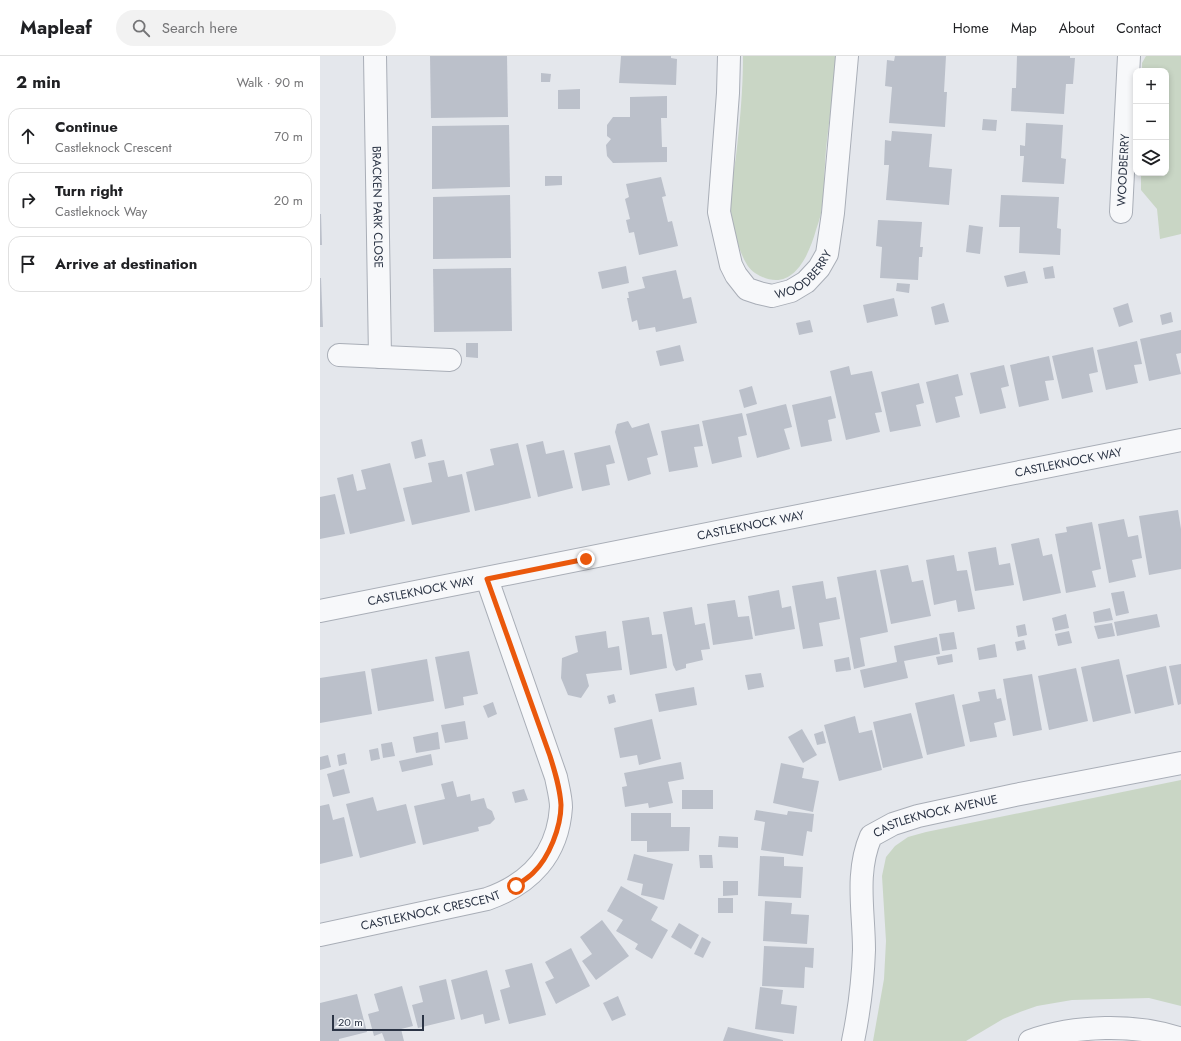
<!DOCTYPE html>
<meta charset="utf-8">
<style>
:root{--surface:#fff;--page:#f2f2f2;--text:#202124;--muted:#757577;--line:#e0e0e0}
body{margin:0;font-family:Jost,sans-serif;background:var(--page);color:var(--text)}
.controls{position:absolute;right:12px;top:12px;display:grid;overflow:hidden;border-radius:8px;box-shadow:0 2px 6px #0003}
.controls button{width:36px;height:36px;display:grid;place-items:center;padding:0;border:0;border-bottom:1px solid var(--line);background:var(--surface);color:var(--text);font:20px sans-serif}
.scale{position:absolute;left:12px;bottom:10px;width:92px;box-sizing:border-box;padding-left:4px;border:2px solid #2b3445;border-top:0;font-size:11px;line-height:14px;white-space:nowrap;color:#2b3445;-webkit-text-stroke:3px #f4f6f9;paint-order:stroke}
.stop{position:absolute;width:12px;height:12px;margin:-9px;border:3px solid #ea580c;border-radius:50%;background:#fff}
.stop.end{background:#ea580c;border-color:#fff;box-shadow:0 1px 4px #0008}
.list{margin:0;padding:0;list-style:none}
h2{display:flex;justify-content:space-between;align-items:center;height:52px;margin:0;padding:0 16px;font-size:17px}
h2 small{font-size:13px;font-weight:400;color:var(--muted)}
.list li{display:grid;grid-template-columns:26px 1fr auto;gap:12px;align-items:center;box-sizing:border-box;height:56px;margin:0 8px 8px;padding:0 8px;border:1px solid var(--line);border-radius:12px}
.list b{display:block;font-size:15px;white-space:nowrap}
.list p{margin:0;font-size:13px;white-space:nowrap;color:var(--muted)}
.list em{font-size:13px;font-style:normal;color:var(--muted)}
.icon{flex:none;width:22px;height:22px;fill:none;stroke:currentColor;stroke-width:2;stroke-linecap:round;stroke-linejoin:round}
.map{position:relative;flex:none;width:861px;height:985px;overflow:hidden}
header{display:flex;align-items:center;gap:24px;box-sizing:border-box;height:56px;padding:0 20px;background:var(--surface);border-bottom:1px solid var(--line)}
header strong{font-size:19px}
nav{display:flex;gap:22px;margin-inline-start:auto;font-size:14px}
.search{width:280px;height:36px;background:var(--page);display:flex;align-items:center;gap:10px;box-sizing:border-box;padding:0 14px;border-radius:22px;color:var(--muted);font-size:15px}
main{display:flex}
aside{flex:1;background:var(--surface)}
.map>svg:first-child{display:block}
</style>
<header>
<strong>Mapleaf</strong>
<div class="search"><svg class="icon" aria-label="search" viewBox="0 0 24 24"><circle cx="10" cy="10" r="6"/><path d="M15 15l6 6"/></svg>Search here</div>
<nav><a>Home</a><a>Map</a><a>About</a><a>Contact</a></nav>
</header>
<main>
<aside>
<h2>2 min<small>Walk · 90 m</small></h2>
<ul class="list">
<li><svg class="icon" aria-label="ahead" viewBox="0 0 24 24"><path d="M12 20V5M6 11l6-6 6 6"/></svg><div><b>Continue</b><p>Castleknock Crescent</p></div><em>70 m</em></li>
<li><svg class="icon" aria-label="right" viewBox="0 0 24 24"><path d="M7 20v-9h11M14 6l5 5-5 5"/></svg><div><b>Turn right</b><p>Castleknock Way</p></div><em>20 m</em></li>
<li><svg class="icon" aria-label="arrive" viewBox="0 0 24 24"><path d="M6 21V4h12l-3 4 3 4H6"/></svg><div><b>Arrive at destination</b></div></li>
</ul>
</aside>
<div class="map">
<svg width="861" height="985" viewBox="0 0 861 985">
<rect width="100%" height="100%" fill="#e4e7ec"/>
<!-- green -->
<g fill="#c9d6c5">
<path d="M 423,0 L 516,0 L 516,9 C 513,34 510,59 507,84 C 504,108 505,133 501,157 C 500,162 498,168 496,174 C 488,202 471,240 435,217 C 419,207 412,166 410,148 C 409,131 414,116 416,100 C 420,67 423,33 423,0 Z"/>
<polygon points="826,0 861,0 861,178 840,183 837,153 821,134 821,117 846,117 846,15 822,15 822,7"/>
<polygon points="861,724 861,950 829,942 752,944 717,950 700,956 683,963 646,985 553,985 564,923 566,885 562,820 566,801 575,790 588,781 606,776"/>
</g>
<!-- building -->
<g fill="#bbc0ca">
<polygon points="110,0 187,0 188,61 111,62"/>
<polygon points="301,0 351,0 351,2 357,3 356,29 299,27"/>
<polygon points="575,0 626,0 624,36 627,36 625,71 569,67 572,31 565,30 567,4 574,5"/>
<polygon points="697,0 750,0 750,2 755,2 753,28 746,28 744,58 691,55 692,32 696,32"/>
<polygon points="221,17 231,18 230,26 221,26"/>
<polygon points="260,33 260,53 238,53 238,34"/>
<polygon points="347,40 347,62 341,62 342,91 347,91 347,106 293,107 287,100 286,89 291,83 287,80 287,69 293,61 310,61 310,41"/>
<polygon points="663,63 677,64 676,75 662,74"/>
<polygon points="706,67 743,69 741,102 746,103 744,128 702,126 704,100 700,100 700,89 705,90"/>
<polygon points="189,69 190,131 112,133 112,70"/>
<polygon points="572,75 612,78 609,111 632,113 629,149 566,144 569,109 564,109 565,84 571,85"/>
<polygon points="225,120 242,120 242,129 225,130"/>
<polygon points="341,121 346,140 342,141 348,166 352,165 358,190 319,199 314,176 309,177 306,164 310,163 305,143 309,141 306,128"/>
<polygon points="190,139 191,202 113,203 113,141"/>
<polygon points="681,139 739,141 737,172 741,173 740,199 699,197 700,171 679,171"/>
<polygon points="0,158 1,158 2,189 0,189"/>
<polygon points="558,164 602,166 600,191 603,191 602,201 599,201 598,224 560,222 562,191 556,190"/>
<polygon points="649,169 663,171 660,198 646,196"/>
<polygon points="306,210 309,227 282,233 278,216"/>
<polygon points="733,210 735,222 725,223 723,212"/>
<polygon points="191,212 192,275 114,276 113,213"/>
<polygon points="356,214 363,243 371,241 377,267 336,276 335,271 319,274 317,264 312,266 307,242 309,242 308,236 325,232 322,221"/>
<polygon points="705,215 708,227 687,231 684,220"/>
<polygon points="0,222 1,222 3,271 0,271"/>
<polygon points="577,227 590,228 589,237 576,235"/>
<polygon points="574,242 578,260 547,267 543,249"/>
<polygon points="624,247 629,266 615,269 611,251"/>
<polygon points="808,247 813,266 799,271 793,252"/>
<polygon points="851,256 853,266 842,269 840,259"/>
<polygon points="490,264 493,276 479,279 476,267"/>
<polygon points="861,274 861,297 856,298 861,318 829,325 820,283"/>
<polygon points="817,285 822,308 814,309 818,327 786,334 777,294"/>
<polygon points="146,287 158,287 158,302 146,301"/>
<polygon points="360,289 364,305 340,310 336,295"/>
<polygon points="773,291 778,316 769,318 773,336 742,343 732,300"/>
<polygon points="729,300 734,324 725,325 729,344 699,351 690,309"/>
<polygon points="684,309 689,330 681,332 686,352 660,358 650,317"/>
<polygon points="529,310 531,319 552,315 562,356 555,357 560,376 526,384 510,315"/>
<polygon points="638,318 643,339 635,341 640,361 616,367 606,326"/>
<polygon points="599,327 604,347 596,349 601,370 570,376 561,336"/>
<polygon points="432,330 437,348 424,352 419,334"/>
<polygon points="511,340 516,362 508,364 512,385 481,391 472,349"/>
<polygon points="466,348 472,371 464,373 470,393 437,402 426,358"/>
<polygon points="422,357 427,379 418,381 422,401 392,408 382,365"/>
<polygon points="308,365 312,372 329,367 338,399 327,402 331,418 308,425 295,376 297,368"/>
<polygon points="379,368 383,390 374,391 378,411 349,416 341,375"/>
<polygon points="102,383 106,400 95,403 91,386"/>
<polygon points="223,385 226,398 244,394 253,432 218,441 206,389"/>
<polygon points="198,387 211,442 155,455 146,416 174,409 170,393"/>
<polygon points="290,389 295,407 286,409 290,429 262,435 254,397"/>
<polygon points="124,404 128,421 142,418 150,456 92,469 83,432 112,426 108,407"/>
<polygon points="70,407 85,465 30,478 17,422 33,418 37,435 46,433 41,414"/>
<polygon points="15,438 25,478 0,483 0,441"/>
<polygon points="858,454 861,473 861,513 829,519 819,460"/>
<polygon points="804,463 808,481 818,479 822,502 812,504 816,521 789,527 778,468"/>
<polygon points="772,466 781,513 772,515 776,531 746,537 735,478 747,476 746,471"/>
<polygon points="719,482 723,500 732,498 741,537 703,545 691,488"/>
<polygon points="676,491 679,509 690,507 694,529 655,535 648,496"/>
<polygon points="634,499 637,515 647,514 655,553 638,556 636,544 614,549 606,504"/>
<polygon points="588,509 592,526 603,524 611,560 571,568 560,514"/>
<polygon points="556,514 568,576 540,582 545,610 534,613 517,521"/>
<polygon points="503,525 506,543 516,541 520,563 499,567 503,590 483,593 472,530"/>
<polygon points="459,534 462,552 471,550 475,573 435,580 428,540"/>
<polygon points="804,535 809,557 796,560 791,537"/>
<polygon points="415,544 418,561 429,560 433,583 393,589 387,548"/>
<polygon points="372,551 375,569 385,567 390,593 381,594 383,604 366,608 366,612 356,615 353,609 343,556"/>
<polygon points="790,552 793,564 775,567 773,556"/>
<polygon points="746,558 749,572 735,575 732,562"/>
<polygon points="837,558 840,571 797,580 794,566"/>
<polygon points="329,561 332,579 342,578 347,612 310,619 302,565"/>
<polygon points="792,567 795,580 778,583 774,570"/>
<polygon points="705,568 707,579 698,581 696,570"/>
<polygon points="286,575 288,592 299,590 302,614 266,618 269,630 261,642 248,639 241,622 242,602 258,596 255,580"/>
<polygon points="749,575 752,587 738,590 735,578"/>
<polygon points="634,576 637,593 622,595 619,578"/>
<polygon points="617,581 620,598 584,605 588,622 544,632 540,614 577,606 574,590"/>
<polygon points="704,584 706,593 697,595 695,586"/>
<polygon points="675,588 677,601 659,604 657,592"/>
<polygon points="149,595 158,638 143,641 144,649 125,653 115,601"/>
<polygon points="632,598 633,606 618,609 616,601"/>
<polygon points="529,601 531,614 516,616 514,604"/>
<polygon points="107,603 114,645 58,655 51,613"/>
<polygon points="799,603 811,657 773,666 761,611"/>
<polygon points="861,608 861,648 858,649 849,610"/>
<polygon points="846,610 854,649 815,658 806,619"/>
<polygon points="756,612 768,665 729,674 718,620"/>
<polygon points="45,615 52,658 0,667 0,622"/>
<polygon points="441,617 444,631 428,634 425,619"/>
<polygon points="712,618 722,674 693,680 683,623"/>
<polygon points="374,631 377,649 339,656 335,638"/>
<polygon points="675,633 677,643 681,642 686,664 674,667 677,681 650,686 642,649 660,645 658,636"/>
<polygon points="294,638 296,646 289,648 287,640"/>
<polygon points="634,638 645,690 607,699 595,647"/>
<polygon points="173,646 177,658 168,662 163,650"/>
<polygon points="591,657 603,702 563,712 553,666"/>
<polygon points="535,660 539,677 552,674 562,714 519,725 504,669"/>
<polygon points="332,663 341,703 319,709 317,699 300,702 294,672"/>
<polygon points="145,665 148,683 125,687 121,669"/>
<polygon points="482,673 497,699 483,707 468,681"/>
<polygon points="503,675 506,687 497,689 494,678"/>
<polygon points="118,676 120,693 96,697 93,681"/>
<polygon points="72,686 75,700 63,702 61,688"/>
<polygon points="58,692 60,703 51,705 49,694"/>
<polygon points="25,697 27,708 19,710 17,699"/>
<polygon points="111,698 113,709 82,716 79,705"/>
<polygon points="8,699 11,711 0,714 0,701"/>
<polygon points="361,706 364,723 348,726 353,747 329,752 328,747 305,751 302,731 307,730 304,717"/>
<polygon points="461,707 484,712 482,722 499,725 493,756 453,747"/>
<polygon points="24,713 30,737 13,741 7,718"/>
<polygon points="133,725 137,741 150,738 151,745 164,742 167,752 172,755 175,763 170,768 158,771 159,775 103,789 94,750 125,743 121,728"/>
<polygon points="204,733 208,744 195,747 192,736"/>
<rect x="362" y="734" width="31" height="19"/>
<polygon points="53,741 57,755 86,748 96,787 40,802 26,748"/>
<polygon points="9,748 13,764 24,761 33,800 0,808 0,750"/>
<polygon points="436,754 467,759 468,755 494,758 492,776 487,775 483,800 441,794 445,766 434,764"/>
<polygon points="311,757 351,757 351,771 370,771 369,795 327,796 327,785 311,785"/>
<polygon points="399,780 418,781 418,792 398,791"/>
<polygon points="314,798 353,808 344,844 321,839 323,828 307,824"/>
<polygon points="379,799 392,799 393,812 380,812"/>
<polygon points="440,800 464,801 464,810 483,811 481,842 438,840"/>
<polygon points="403,825 418,825 418,839 403,840"/>
<polygon points="301,830 338,851 331,864 348,874 332,903 315,893 318,888 296,875 303,864 287,855"/>
<rect x="398" y="842" width="15" height="15"/>
<polygon points="445,845 472,847 471,858 489,859 487,888 443,885"/>
<polygon points="282,864 309,900 276,924 262,905 272,898 260,881"/>
<polygon points="359,867 379,879 371,893 351,881"/>
<polygon points="382,881 391,886 383,902 374,898"/>
<polygon points="444,890 494,892 493,912 485,911 484,932 442,930"/>
<polygon points="251,892 270,930 236,948 225,926 234,922 225,906"/>
<polygon points="212,907 226,959 189,968 180,934 190,931 185,914"/>
<polygon points="167,914 180,964 165,968 163,958 141,964 131,924"/>
<polygon points="126,923 135,963 98,972 92,949 103,946 99,930"/>
<polygon points="82,930 93,970 81,973 84,985 65,985 62,977 54,980 48,958 59,955 54,938"/>
<polygon points="440,931 463,934 461,948 477,950 474,978 435,973"/>
<polygon points="37,938 47,976 19,983 19,985 0,985 0,947"/>
<polygon points="298,940 306,959 292,965 283,947"/>
<polygon points="408,971 463,984 463,985 403,985"/>
</g>
<g fill="none" stroke-linecap="round" stroke-linejoin="round">
<defs>
<g id="minor">
<path id="s1" d="M 55,0 L 60,301"/>
<path id="s2" d="M 409,0 L 408,37 L 399,156 L 411,209 L 416,219 L 427,233 L 439,237 L 452,240 L 471,235 L 486,226 L 499,212 L 507,198 L 513,157 L 527,0"/>
<path id="s3" d="M 801,156 L 809,0"/>
<polyline points="19,299 130,304"/>
<path id="s4" d="M 0,555 L 861,384"/>
<path id="s5" d="M 0,879 L 167,843 C 210,828 238,799 241,751 C 241,742 238,731 236,721 L 167,523"/>
<path id="s6" d="M 533,985 C 539,956 543,924 544,894 C 544,855 535,817 551,780 L 573,768 L 598,760 L 695,739 L 861,707"/>
</g>
<path id="tertiary" d="M 710,985 C 754,969 816,967 861,983"/>
</defs>
<!-- minor casing -->
<use href="#minor" stroke="#a9aeb7" stroke-width="24"/>
<!-- tertiary casing -->
<use href="#tertiary" stroke="#a9aeb7" stroke-width="24"/>
<!-- minor -->
<use href="#minor" stroke="#f7f8fa" stroke-width="22"/>
<!-- tertiary -->
<use href="#tertiary" stroke="#f7f8fa" stroke-width="22"/>
</g>
<g fill="none" stroke-linecap="round" stroke-linejoin="round">
<!-- route -->
<path stroke="#ea580c" stroke-width="5" d="M 196,830 C 201,826 208,822 213,817 C 229,802 241,771 241,749 C 240,732 235,716 230,700 L 167,523 L 266,503"/>
</g>
<g text-anchor="middle" stroke-width="3" stroke-linejoin="round" paint-order="stroke">
<!-- street labels -->
<g font-size="12" fill="#2b3445" stroke="#f4f6f9">
<text dy="4" stroke="none"><textPath href="#s3" startOffset="42">WOODBERRY</textPath></text>
<text dy="4" stroke="none"><textPath href="#s1" startOffset="151">BRACKEN PARK CLOSE</textPath></text>
<text dy="4" stroke="none"><textPath href="#s2" startOffset="305">WOODBERRY</textPath></text>
<text dy="4" stroke="none"><textPath href="#s4" startOffset="763">CASTLEKNOCK WAY</textPath></text>
<text dy="4" stroke="none"><textPath href="#s4" startOffset="439">CASTLEKNOCK WAY</textPath></text>
<text dy="4" stroke="none"><textPath href="#s4" startOffset="103">CASTLEKNOCK WAY</textPath></text>
<text dy="4" stroke="none"><textPath href="#s6" startOffset="275">CASTLEKNOCK AVENUE</textPath></text>
<text dy="4" stroke="none"><textPath href="#s5" startOffset="113">CASTLEKNOCK CRESCENT</textPath></text>
</g>
</g>
</svg>
<div class="controls">
<button>+</button>
<button>−</button>
<button><svg class="icon" aria-label="layers" viewBox="0 0 24 24"><path d="M12 4l9 5-9 5-9-5zM3 14l9 5 9-5"/></svg></button>
</div>
<div class="scale">20 m</div>
<div class="stop" style="left:196px;top:830px"></div>
<div class="stop end" style="left:266px;top:503px"></div>
</div>
</main>
